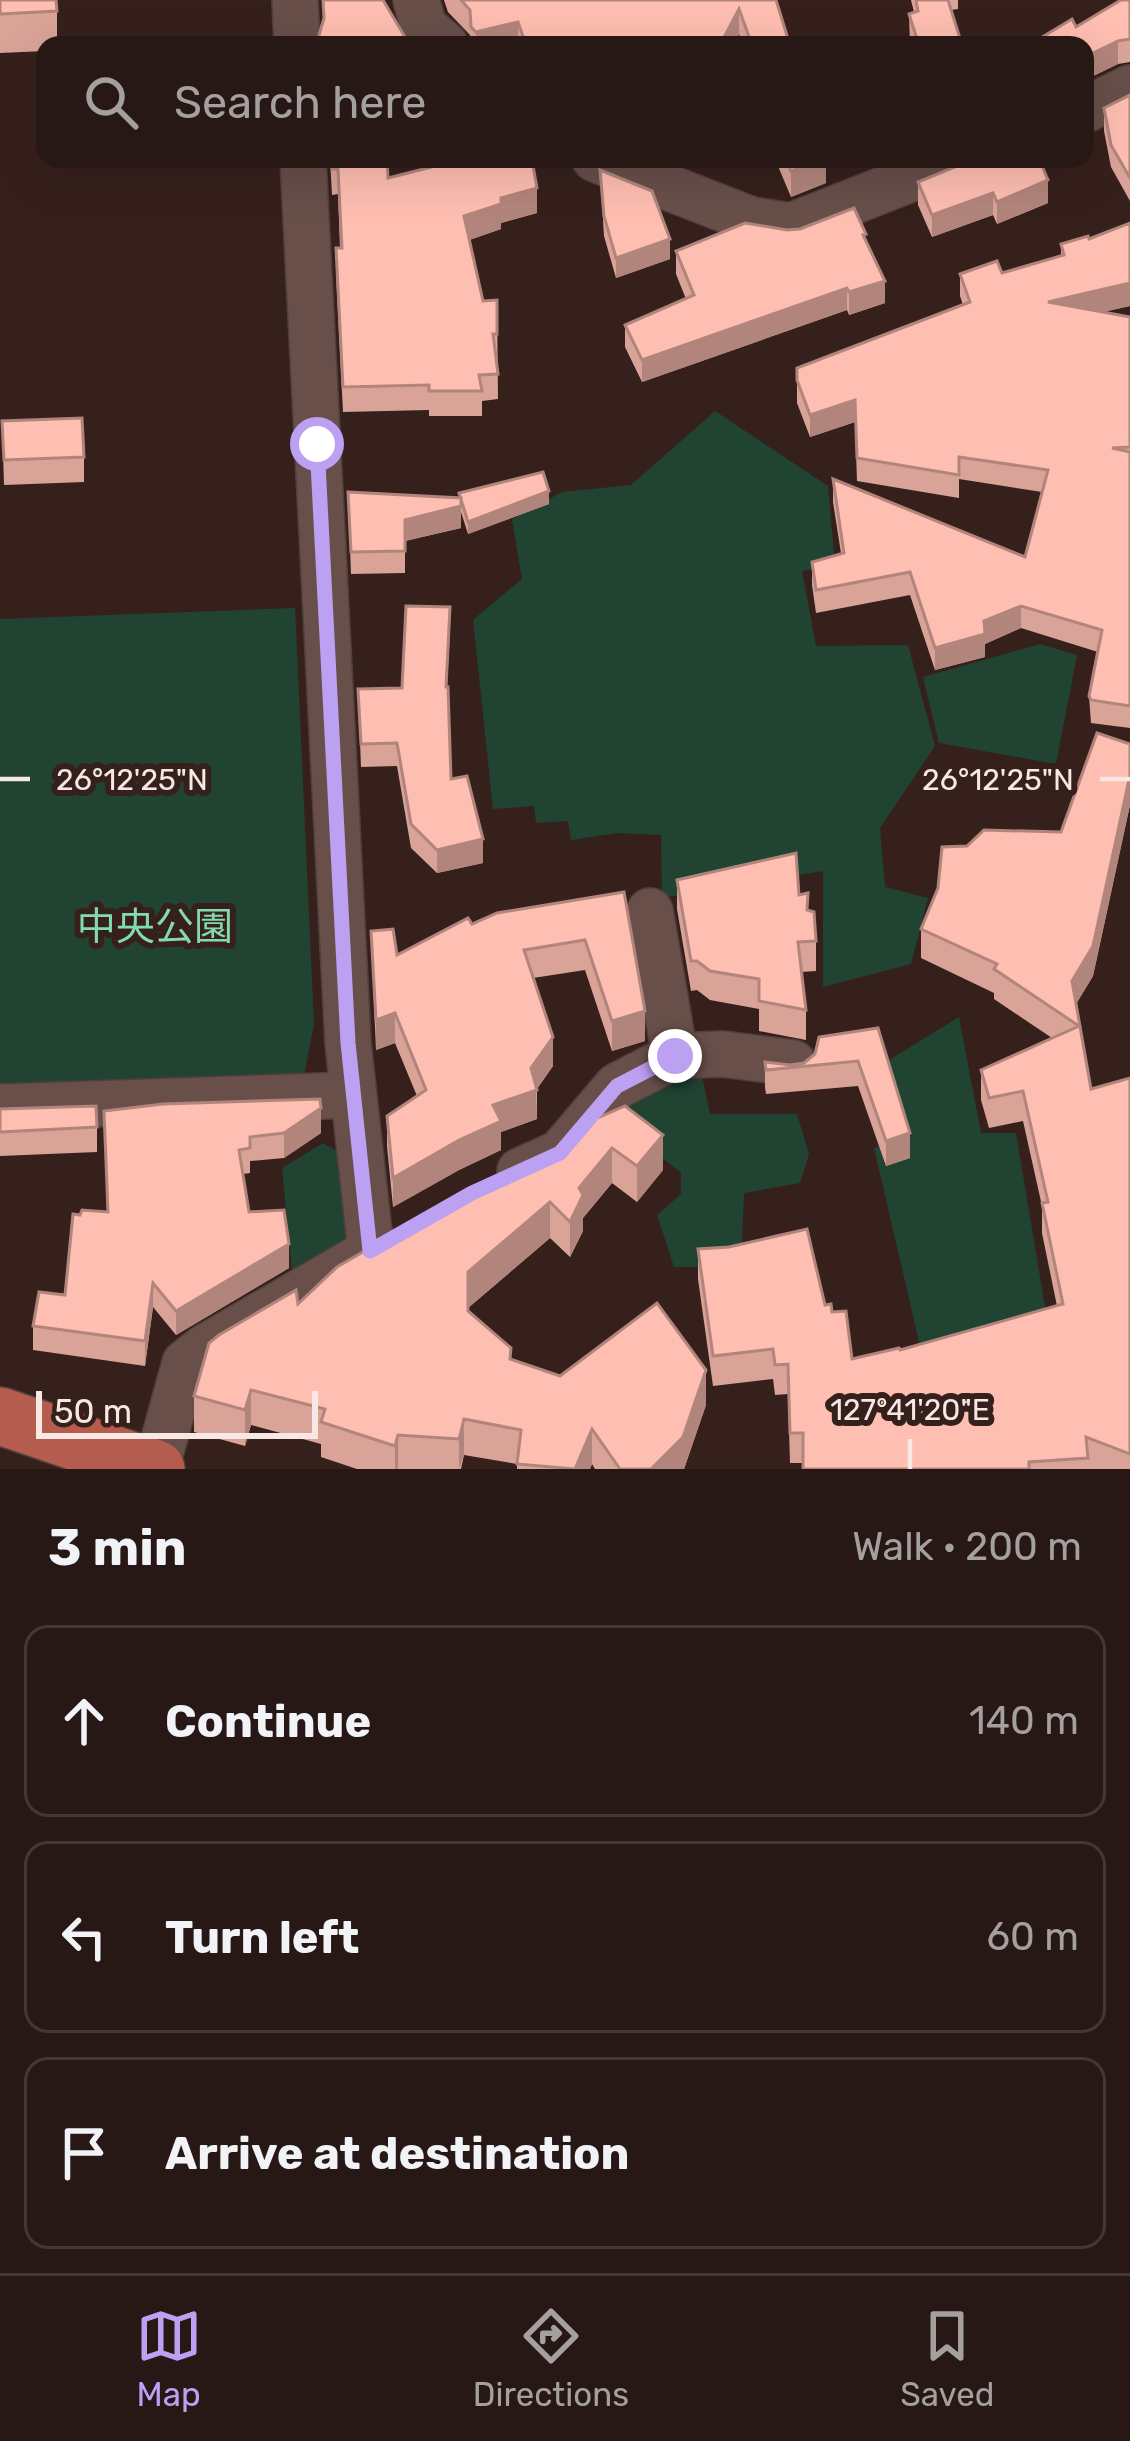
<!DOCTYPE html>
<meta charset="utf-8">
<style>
:root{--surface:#281815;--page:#30211e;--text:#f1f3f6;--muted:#a5a0a0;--line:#443734;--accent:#bca0f2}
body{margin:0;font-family:Rubik,"Noto Sans JP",sans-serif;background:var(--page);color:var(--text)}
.scale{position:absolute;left:36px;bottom:30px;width:282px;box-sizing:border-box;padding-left:12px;border:6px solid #f7e8e5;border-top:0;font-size:33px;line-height:42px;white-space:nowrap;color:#f7e8e5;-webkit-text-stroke:9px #36201c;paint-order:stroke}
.stop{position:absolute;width:36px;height:36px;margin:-27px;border:9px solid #bca0f2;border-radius:50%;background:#fff}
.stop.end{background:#bca0f2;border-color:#fff;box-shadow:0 3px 12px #0008}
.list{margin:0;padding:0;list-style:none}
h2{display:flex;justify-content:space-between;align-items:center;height:156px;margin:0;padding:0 48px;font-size:51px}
h2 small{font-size:39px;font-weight:400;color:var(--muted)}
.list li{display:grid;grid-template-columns:78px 1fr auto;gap:36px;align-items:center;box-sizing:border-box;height:192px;margin:0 24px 24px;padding:0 24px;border:3px solid var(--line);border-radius:24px}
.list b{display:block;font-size:45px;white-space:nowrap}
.list em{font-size:39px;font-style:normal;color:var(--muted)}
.icon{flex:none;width:66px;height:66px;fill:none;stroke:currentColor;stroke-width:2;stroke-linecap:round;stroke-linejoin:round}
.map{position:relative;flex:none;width:1130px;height:1469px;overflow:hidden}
.search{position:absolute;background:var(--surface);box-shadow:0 12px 48px #0002;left:36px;right:36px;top:36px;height:132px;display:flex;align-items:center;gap:30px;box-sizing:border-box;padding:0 42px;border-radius:24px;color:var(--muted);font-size:45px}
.sheet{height:804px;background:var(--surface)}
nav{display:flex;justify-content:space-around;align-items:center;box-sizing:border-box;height:168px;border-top:3px solid var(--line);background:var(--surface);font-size:33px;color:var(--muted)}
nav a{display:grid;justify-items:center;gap:6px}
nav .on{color:var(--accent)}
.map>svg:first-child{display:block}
</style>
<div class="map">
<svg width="1130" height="1469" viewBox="0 0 1130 1469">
<rect width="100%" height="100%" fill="#36201c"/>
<!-- green -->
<g fill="#214332">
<polygon points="715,411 828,486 835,564 802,571 816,646 908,645 935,746 880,828 885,887 928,898 911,964 823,987 823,871 662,898 661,835 618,833 571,840 568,821 536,823 534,806 493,809 473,620 522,579 512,519 562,492 631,485"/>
<polygon points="295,608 314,1024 304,1076 0,1090 0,619"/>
<polygon points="1040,644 1077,655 1056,764 939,743 923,677"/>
<polygon points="959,1017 981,1133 1016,1133 1049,1331 924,1363 874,1148 911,1136 889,1060"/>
<polygon points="702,1076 710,1114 797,1114 809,1154 800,1183 744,1193 741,1267 674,1267 657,1215 681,1194 681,1173 614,1118 659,1079"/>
<polygon points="323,1143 345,1156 354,1230 347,1250 293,1282 282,1168"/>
</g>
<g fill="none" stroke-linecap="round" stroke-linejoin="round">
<defs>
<g id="minor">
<polyline points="295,0 297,45"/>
<polyline points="416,0 424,27 445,45"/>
<polyline points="1085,110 1130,88"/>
<polyline points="303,159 348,1043 371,1251"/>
<polyline points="595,159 752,220 791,226 961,159"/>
<polyline points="650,911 675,1056"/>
<polyline points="0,1107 352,1095"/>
<polyline points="520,1171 560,1153 617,1086 675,1056 723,1054 793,1063"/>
<polyline points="156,1469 185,1363 204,1348 378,1247"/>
</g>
<polyline id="major" points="0,1416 156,1469"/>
</defs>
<!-- minor casing -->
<use href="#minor" stroke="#513f3c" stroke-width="48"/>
<!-- major casing -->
<use href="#major" stroke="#513f3c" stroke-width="60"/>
<!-- minor -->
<use href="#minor" stroke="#684f4a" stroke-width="45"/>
<!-- major -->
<use href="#major" stroke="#b45d4e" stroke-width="57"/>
</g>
<!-- wall -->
<g fill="#daa398">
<polygon points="0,0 57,11 57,45 45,45 45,51 0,53"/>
<polygon points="444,0 776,0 789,42 796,45 743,45 739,34 734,45 470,45 470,35 448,12"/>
<polygon points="911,0 958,0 958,9 951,10 962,45 910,45 909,14 914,12"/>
<polygon points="1130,0 1130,62 1118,64 1085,80 1085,45 1076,27"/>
<polygon points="1130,95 1130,201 1111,167 1104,131 1104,108"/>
<polygon points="330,159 387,159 388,178 537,213 501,223 501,229 469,240 483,301 497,300 498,399 482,401 482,416 429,416 429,410 343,412 336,273 336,248 340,248 338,194 332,195"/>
<polygon points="670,159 707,159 691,167"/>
<polygon points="775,159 826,159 826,183 791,197"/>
<polygon points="600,170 670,259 616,278 604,236"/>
<polygon points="918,182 1048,203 997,224 993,215 932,237 918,205"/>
<polygon points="1130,223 1130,306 1103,312 1130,317 1130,728 1091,723 1089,696 1098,652 1021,628 985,644 985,657 935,670 910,595 816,613 812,585 812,562 841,553 833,502 833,479 1025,557 1042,492 959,479 959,498 857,481 855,422 810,437 797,403 797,368 963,305 960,296 960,274 1002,273 1061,256 1061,244 1089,239"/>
<polygon points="866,240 885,303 849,315 847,310 642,382 625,347 625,325 686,299 676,274 676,251"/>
<polygon points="2,421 84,457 84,482 4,485"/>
<polygon points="348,492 459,498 459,493 549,504 468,534 461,512 461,528 405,541 405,573 351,574"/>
<polygon points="450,631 447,687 451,779 483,863 437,873 411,848 397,766 361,767 358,689 402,688"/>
<polygon points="1130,744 1130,805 1093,976 1076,1004 1091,1089 1130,1078 1130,1469 803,1469 803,1463 790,1463 788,1394 775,1395 773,1379 713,1386 698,1279 698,1249 825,1305 832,1312 852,1359 900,1350 1057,1306 1042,1233 1042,1206 1023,1121 989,1128 981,1100 981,1070 1052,1038 994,999 994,993 921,958 921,929 967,846 1061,832"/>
<polygon points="677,880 799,895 808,910 816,941 816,971 801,972 806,1010 806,1040 759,1031 759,1009 710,1000 697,990 691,991 677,909"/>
<polygon points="624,892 645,1041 612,1051 585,970 533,978 553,1066 537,1089 537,1119 501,1132 501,1150 459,1170 393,1207 387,1146 387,1116 417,1096 395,1043 376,1050 371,931 397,955 472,924"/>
<polygon points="878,1028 910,1158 886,1166 858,1086 766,1094 765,1087 765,1062 790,1065 804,1063"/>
<polygon points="0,1109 97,1127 97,1152 0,1156"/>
<polygon points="104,1111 321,1133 284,1158 250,1161 250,1173 243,1174 249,1212 289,1268 176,1335 153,1307 145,1366 33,1350 33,1326 65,1295 80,1215 107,1212"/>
<polygon points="581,1135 663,1170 637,1202 612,1183 583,1218 583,1231 570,1257 550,1238 468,1308 468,1311 511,1359 560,1376 706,1405 684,1469 595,1469 592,1464 590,1469 517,1469 517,1464 464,1455 461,1469 357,1469 321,1457 321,1444 251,1425 245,1446 194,1432 194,1396 298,1304 557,1153"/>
</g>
<!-- shaded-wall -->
<g fill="#b2857c">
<polygon points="739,9 739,34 734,45 720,45"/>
<polygon points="518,22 518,45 476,45 476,32"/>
<polygon points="1118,41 1118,64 1085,80 1085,57"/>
<polygon points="691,159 707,159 691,167"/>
<polygon points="823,159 826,159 826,183 791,197 791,171"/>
<polygon points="1048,180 1048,203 997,224 997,202"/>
<polygon points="537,188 537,213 501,223 501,229 464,242 464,216 501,198"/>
<polygon points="993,193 993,215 932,237 932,215"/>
<polygon points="670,239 670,259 616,278 616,258"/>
<polygon points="885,281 885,303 849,315 849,292"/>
<polygon points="1130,283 1130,306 1048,324 1048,302"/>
<polygon points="847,288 847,310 642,382 642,360"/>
<polygon points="855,400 855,422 810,437 810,415"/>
<polygon points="549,491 549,504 468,534 468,522"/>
<polygon points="461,506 461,528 405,541 405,520"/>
<polygon points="1021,606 1021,628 985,644 985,657 935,670 935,648 984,621"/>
<polygon points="1130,775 1130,805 1093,976 1072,1011 1072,981"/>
<polygon points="483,839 483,863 437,873 437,850"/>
<polygon points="645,1011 645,1041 612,1051 612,1021"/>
<polygon points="395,1013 395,1043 376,1050 376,1020"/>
<polygon points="553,1037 553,1066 536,1090 537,1119 501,1132 501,1150 459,1170 393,1207 393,1178 493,1105 531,1068"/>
<polygon points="321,1108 321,1133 284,1158 284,1133"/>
<polygon points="910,1133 910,1158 886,1166 886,1141"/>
<polygon points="663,1135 663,1170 637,1202 637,1166"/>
<polygon points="612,1148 612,1183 583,1218 583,1231 570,1257 570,1222 579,1188"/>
<polygon points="550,1202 550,1238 468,1308 468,1272"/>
<polygon points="289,1244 289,1268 176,1335 176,1311"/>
<polygon points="153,1283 153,1307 145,1366 145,1341"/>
<polygon points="706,1370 706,1405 684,1469 651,1469"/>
<polygon points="251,1390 251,1425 245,1446 245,1410"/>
<polygon points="464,1419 464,1455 459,1469 459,1439"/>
<polygon points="592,1429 592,1464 590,1469 575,1469"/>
<polygon points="398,1435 398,1469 395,1469 395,1446"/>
</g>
<!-- building -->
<g fill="#febeb1" stroke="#b2857c" stroke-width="3">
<polygon points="0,0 56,0 57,11 0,14"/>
<polygon points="323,0 383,0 405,37 401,45 320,45 319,35 324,18"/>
<polygon points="461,0 776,0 789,42 794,40 796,45 752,45 739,9 720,45 526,45 518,22 476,32 471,27 470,10"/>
<polygon points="916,0 948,0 962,45 919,45 909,14 918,11"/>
<polygon points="1121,0 1130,0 1130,39 1118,41 1085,57 1085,45 1029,45 1072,19 1076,27"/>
<polygon points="1130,95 1130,178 1111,145 1104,108"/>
<polygon points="331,159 387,159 388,178 463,159 532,160 537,188 501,198 501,204 464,216 483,301 497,300 497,334 493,334 498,374 479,375 482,391 429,391 429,385 343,387 336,248 342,248 338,169 332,169"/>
<polygon points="786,159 823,159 791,171"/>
<polygon points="974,159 1039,159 1048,180 997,202 993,193 932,215 918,182"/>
<polygon points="600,170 652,191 670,239 616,258 604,216"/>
<polygon points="854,208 866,234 863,235 885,281 849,292 847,288 642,360 625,325 694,295 676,251 745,223 787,230 800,229"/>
<polygon points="1130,223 1130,283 1048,302 1130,317 1130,447 1112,448 1130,452 1130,706 1091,700 1089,696 1102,630 1021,606 984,621 985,634 935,648 910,572 816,590 812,562 844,553 833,479 1025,557 1048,470 959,457 959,475 857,458 855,400 810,415 797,380 797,368 970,302 960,274 997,261 1002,273 1064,255 1061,244 1088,236 1089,239"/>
<polygon points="82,418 84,457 4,460 2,421"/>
<polygon points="543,472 549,491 468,522 459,493"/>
<polygon points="348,492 461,498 461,506 405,520 405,551 351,552"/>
<polygon points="406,606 450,607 446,687 448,687 451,779 467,776 483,839 437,850 411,824 397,743 361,744 358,689 402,688"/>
<polygon points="1097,733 1130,744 1130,775 1093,946 1072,981 1091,1089 1130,1078 1130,1454 1086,1437 1088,1458 1029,1462 1029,1469 803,1469 803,1433 790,1433 788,1364 775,1365 773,1349 713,1356 698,1249 729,1247 807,1229 825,1305 831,1304 832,1312 846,1311 852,1359 899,1348 900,1350 1063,1304 1042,1203 1048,1202 1023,1091 989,1098 981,1070 1079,1026 994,969 997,964 921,929 938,888 942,847 967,846 984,830 1061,832"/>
<polygon points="796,853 799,895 808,893 807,910 814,912 816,941 798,942 806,1010 759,1001 759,979 710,971 697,961 691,961 677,880"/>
<polygon points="624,892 645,1011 612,1021 585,940 524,950 553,1037 531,1068 537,1090 493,1105 501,1121 459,1140 393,1178 387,1116 426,1090 395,1013 376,1020 371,931 393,929 397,955 468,918 472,924 497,913"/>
<polygon points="878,1028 910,1133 886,1141 858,1061 766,1070 765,1062 790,1065 804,1063 815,1054 819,1037"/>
<polygon points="320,1099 321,1108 284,1133 250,1137 250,1148 239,1150 249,1212 284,1210 289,1244 176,1311 153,1283 145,1341 33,1326 39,1292 65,1295 73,1214 80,1215 82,1210 108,1212 104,1111 163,1104"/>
<polygon points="96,1106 97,1127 0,1132 0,1109"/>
<polygon points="625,1106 663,1135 637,1166 612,1148 579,1188 583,1195 570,1222 550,1202 468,1272 468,1311 511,1348 510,1359 560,1376 657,1303 706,1370 683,1437 651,1469 620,1469 592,1429 575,1469 517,1464 521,1430 464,1419 459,1439 398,1435 395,1446 321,1422 325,1409 251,1390 245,1410 194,1396 209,1343 219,1335 296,1290 298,1304 337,1267 484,1182 556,1149 557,1153 564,1145 581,1135 593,1120"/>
</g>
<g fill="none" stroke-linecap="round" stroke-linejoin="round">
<!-- route -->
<polyline stroke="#bca0f2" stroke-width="15" points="317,444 348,1043 370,1251 472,1193 560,1153 617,1086 675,1056"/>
</g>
<!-- ticks -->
<path fill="none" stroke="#f7e8e5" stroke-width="4.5" d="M 0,779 L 30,779M 1100,779 L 1130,779M 910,1439 L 910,1469"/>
<g text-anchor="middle" stroke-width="12" stroke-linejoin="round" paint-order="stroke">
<!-- park labels -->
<g font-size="39" fill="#83daae" stroke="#36201c">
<text x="155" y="940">中央公園</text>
</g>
</g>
<g font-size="30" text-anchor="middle" fill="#f7e8e5" stroke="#36201c" stroke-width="12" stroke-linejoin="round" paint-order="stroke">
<text x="132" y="790">26°12'25"N</text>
<text x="998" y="790">26°12'25"N</text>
<text x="910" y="1420">127°41'20"E</text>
</g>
</svg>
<div class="scale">50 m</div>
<div class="stop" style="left:317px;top:444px"></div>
<div class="stop end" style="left:675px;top:1056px"></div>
<div class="search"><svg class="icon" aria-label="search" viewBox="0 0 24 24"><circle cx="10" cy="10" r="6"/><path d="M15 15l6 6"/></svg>Search here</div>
</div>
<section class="sheet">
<h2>3 min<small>Walk · 200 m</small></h2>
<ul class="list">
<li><svg class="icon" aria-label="ahead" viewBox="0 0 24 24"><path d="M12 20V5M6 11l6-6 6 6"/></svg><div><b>Continue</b></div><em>140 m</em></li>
<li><svg class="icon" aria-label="left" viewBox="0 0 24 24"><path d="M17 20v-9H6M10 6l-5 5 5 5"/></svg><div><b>Turn left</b></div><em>60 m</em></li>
<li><svg class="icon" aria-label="arrive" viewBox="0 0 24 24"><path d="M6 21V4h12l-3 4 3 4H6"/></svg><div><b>Arrive at destination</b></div></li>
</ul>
</section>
<nav>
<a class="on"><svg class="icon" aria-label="map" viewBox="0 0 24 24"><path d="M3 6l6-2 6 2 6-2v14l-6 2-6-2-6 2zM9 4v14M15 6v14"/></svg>Map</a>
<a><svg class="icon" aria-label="directions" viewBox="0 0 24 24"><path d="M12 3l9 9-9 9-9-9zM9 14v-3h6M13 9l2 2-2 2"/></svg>Directions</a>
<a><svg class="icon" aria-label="saved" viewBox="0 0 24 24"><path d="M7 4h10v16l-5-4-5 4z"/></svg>Saved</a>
</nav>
